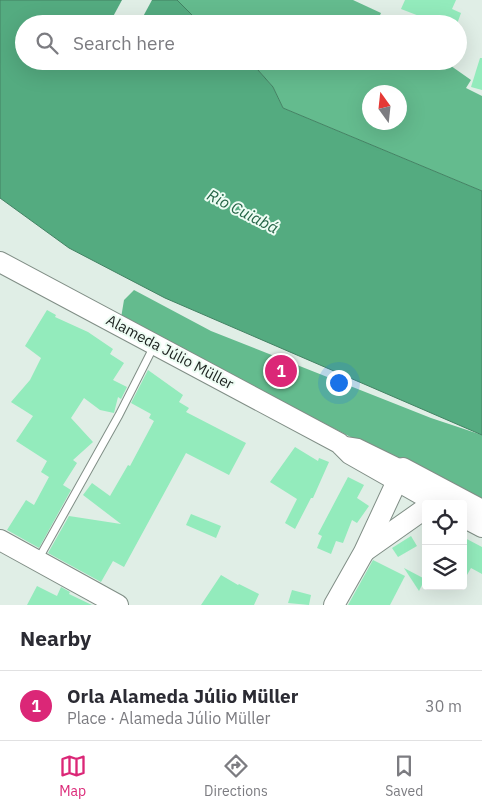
<!DOCTYPE html>
<meta charset="utf-8">
<style>
:root{--surface:#fff;--page:#f2f2f3;--text:#2b2b33;--muted:#7c7c81;--line:#e1e1e2;--accent:#db2777}
body{margin:0;font-family:"IBM Plex Sans",sans-serif;background:var(--page);color:var(--text)}
.controls{position:absolute;right:15px;bottom:15px;display:grid;overflow:hidden;border-radius:5px;box-shadow:0 5px 20px #0002}
.controls button{width:45px;height:45px;display:grid;place-items:center;padding:0;border:0;border-bottom:1px solid var(--line);background:var(--surface);color:var(--text);font:25px sans-serif}
.compass{position:absolute;left:362px;top:85px;width:45px;height:45px;border-radius:50%;background:var(--surface);box-shadow:0 5px 20px #0002;rotate:345deg}
.you{position:absolute;left:338px;top:382px;width:18px;height:18px;margin:-12px;border:4px solid #fff;border-radius:50%;background:#1a73e8;box-shadow:0 0 0 8px #1a73e833}
.badge{display:grid;place-items:center;width:32px;height:32px;border-radius:50%;background:var(--accent);color:#fff;font-size:16px;font-weight:700}
.pin{position:absolute;translate:-50% -50%;border:2px solid #fff;box-shadow:0 1px 5px #0006}
.list{margin:0;padding:0;list-style:none}
h2{display:flex;justify-content:space-between;align-items:center;height:65px;margin:0;padding:0 20px;font-size:21px}
h2 small{font-size:16px;font-weight:400;color:var(--muted)}
.list li{display:grid;grid-template-columns:32px 1fr auto;gap:15px;align-items:center;box-sizing:border-box;height:70px;padding:0 20px;border-top:1px solid var(--line)}
.list b{display:block;font-size:19px;white-space:nowrap}
.list p{margin:0;font-size:16px;white-space:nowrap;color:var(--muted)}
.list em{font-size:16px;font-style:normal;color:var(--muted)}
.icon{flex:none;width:28px;height:28px;fill:none;stroke:currentColor;stroke-width:2;stroke-linecap:round;stroke-linejoin:round}
.map{position:relative;flex:none;width:482px;height:605px;overflow:hidden}
.search{position:absolute;background:var(--surface);box-shadow:0 5px 20px #0002;left:15px;right:15px;top:15px;height:55px;display:flex;align-items:center;gap:12px;box-sizing:border-box;padding:0 18px;border-radius:28px;color:var(--muted);font-size:19px}
.sheet{height:135px;background:var(--surface)}
nav{display:flex;justify-content:space-around;align-items:center;box-sizing:border-box;height:70px;border-top:1px solid var(--line);background:var(--surface);font-size:14px;color:var(--muted)}
nav a{display:grid;justify-items:center;gap:2px}
nav .on{color:var(--accent)}
.map>svg:first-child{display:block}
</style>
<div class="map">
<svg width="482" height="605" viewBox="0 0 482 605">
<rect width="100%" height="100%" fill="#e0eee6"/>
<!-- forest -->
<g fill="#64bb8e" fill-rule="evenodd">
<polygon points="177,0 353,0 381,13 376,24 201,24"/>
<path d="M 250,61 L 444,61 L 471,80 L 466,88 L 482,96 L 482,191 L 283,108 L 273,87 ZM 370,92 L 400,92 L 400,122 L 370,122 Z"/>
<polygon points="134,290 211,331 431,418 482,435 482,505 121,318 124,300"/>
</g>
<!-- water -->
<polygon fill="#54ab80" stroke="#438263" points="0,0 177,0 201,24 24,24 24,61 250,61 273,87 283,108 482,191 482,435 165,298 69,248 0,198"/>
<!-- pier -->
<polygon fill="#e0eee6" points="122,0 152,0 139,24 109,24"/>
<!-- building -->
<g fill="#93ebbc">
<polygon points="405,0 456,0 452,9 461,13 457,24 440,24 401,9"/>
<polygon points="480,58 482,58 482,90 471,87"/>
<polygon points="47,310 56,315 55,317 88,332 113,349 110,354 124,363 113,380 127,387 121,399 118,397 114,413 100,410 84,398 71,418 93,442 73,460 77,463 63,485 71,490 39,548 7,530 26,500 34,505 49,477 41,472 47,461 16,441 33,416 11,402 30,380 41,358 25,346"/>
<polygon points="148,370 183,395 179,402 189,408 186,412 246,443 229,475 186,453 124,567 113,561 101,582 48,553 69,516 121,524 83,495 92,483 110,496 128,465 130,466 154,421 149,418 151,414 131,403"/>
<polygon points="295,447 318,461 319,458 329,462 313,498 311,498 295,529 285,523 297,499 270,482"/>
<polygon points="348,477 364,485 357,498 369,506 357,523 352,520 343,543 336,541 331,554 317,548 322,536 318,534"/>
<polygon points="191,514 221,526 216,538 186,525"/>
<polygon points="411,536 417,546 398,557 392,548"/>
<polygon points="463,537 482,547 482,574 471,568 463,582"/>
<polygon points="373,560 405,576 390,605 348,605"/>
<polygon points="404,568 425,579 419,591"/>
<polygon points="221,575 238,585 239,584 259,594 254,605 201,605"/>
<polygon points="37,586 57,596 61,587 70,592 69,594 92,605 27,605"/>
<polygon points="292,590 311,595 309,605 288,603"/>
</g>
<g fill="none" stroke-linecap="round" stroke-linejoin="round">
<defs>
<polyline id="lane" points="39,558 119,415 154,346"/>
<polyline id="street" points="339,443 358,446 403,468"/>
<g id="secondary">
<polyline points="0,262 339,443 350,454 438,504"/>
<polyline points="463,517 482,527"/>
<polyline points="0,540 118,605"/>
<polyline points="365,551 426,508"/>
<polyline points="334,605 364,552 403,468 482,510"/>
</g>
</defs>
<!-- lane casing -->
<use href="#lane" stroke="#808e86" stroke-width="9"/>
<!-- street casing -->
<use href="#street" stroke="#808e86" stroke-width="16"/>
<!-- secondary casing -->
<use href="#secondary" stroke="#808e86" stroke-width="22"/>
<!-- lane -->
<use href="#lane" stroke="#fff" stroke-width="7"/>
<!-- street -->
<use href="#street" stroke="#fff" stroke-width="14"/>
<!-- secondary -->
<use href="#secondary" stroke="#fff" stroke-width="20"/>
</g>
<g text-anchor="middle" stroke-width="4" stroke-linejoin="round" paint-order="stroke">
<!-- street labels -->
<g font-size="15" fill="#1c221f" stroke="#edfcf3">
<text transform="translate(170 352) rotate(28)" y="5">Alameda Júlio Müller</text>
</g>
<!-- water labels -->
<g font-size="16" font-style="italic" fill="#246446" stroke="#edfcf3">
<text transform="translate(243 211) rotate(27)" y="6">Rio Cuiabá</text>
</g>
</g>
</svg>
<div class="controls">
<button><svg class="icon" aria-label="locate" viewBox="0 0 24 24"><circle cx="12" cy="12" r="6"/><path d="M12 2v4M12 18v4M2 12h4M18 12h4"/></svg></button>
<button><svg class="icon" aria-label="layers" viewBox="0 0 24 24"><path d="M12 4l9 5-9 5-9-5zM3 14l9 5 9-5"/></svg></button>
</div>
<svg class="compass" viewBox="-18 -18 36 36"><path d="M0-13l5 13h-10z" fill="#e53935"/><path d="M0 13l5-13h-10z" fill="#7c7c81"/></svg>
<div class="you"></div>
<div class="pin badge" style="left:281px;top:371px">1</div>
<div class="search"><svg class="icon" aria-label="search" viewBox="0 0 24 24"><circle cx="10" cy="10" r="6"/><path d="M15 15l6 6"/></svg>Search here</div>
</div>
<section class="sheet">
<h2>Nearby<small></small></h2>
<ul class="list">
<li><span class="badge">1</span><div><b>Orla Alameda Júlio Müller</b><p>Place · Alameda Júlio Müller</p></div><em>30 m</em></li>
</ul>
</section>
<nav>
<a class="on"><svg class="icon" aria-label="map" viewBox="0 0 24 24"><path d="M3 6l6-2 6 2 6-2v14l-6 2-6-2-6 2zM9 4v14M15 6v14"/></svg>Map</a>
<a><svg class="icon" aria-label="directions" viewBox="0 0 24 24"><path d="M12 3l9 9-9 9-9-9zM9 14v-3h6M13 9l2 2-2 2"/></svg>Directions</a>
<a><svg class="icon" aria-label="saved" viewBox="0 0 24 24"><path d="M7 4h10v16l-5-4-5 4z"/></svg>Saved</a>
</nav>
